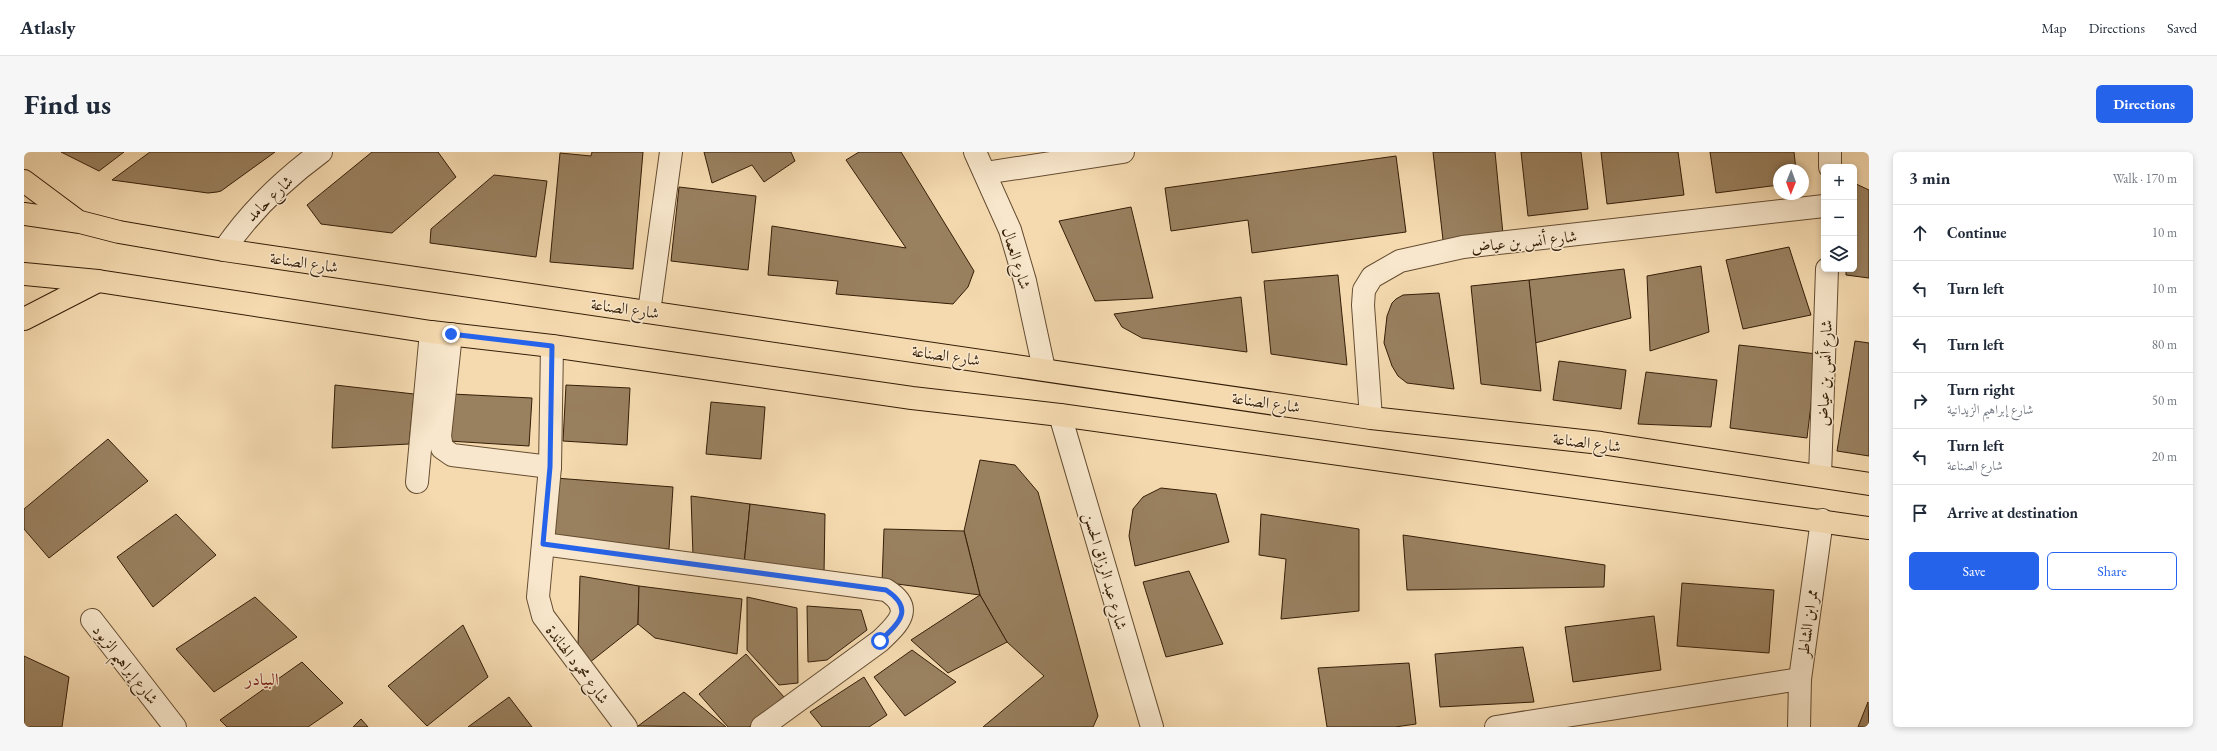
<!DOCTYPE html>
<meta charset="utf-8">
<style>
:root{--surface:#fff;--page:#f6f6f7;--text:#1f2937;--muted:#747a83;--line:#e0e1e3;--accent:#2563eb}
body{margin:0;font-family:"EB Garamond",Amiri,serif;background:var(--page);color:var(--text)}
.controls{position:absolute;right:12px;top:12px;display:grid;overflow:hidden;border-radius:6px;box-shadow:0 2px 6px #0003}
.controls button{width:36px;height:36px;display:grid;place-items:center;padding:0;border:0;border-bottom:1px solid var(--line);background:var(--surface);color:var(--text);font:20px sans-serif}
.compass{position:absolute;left:1749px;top:12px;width:36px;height:36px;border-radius:50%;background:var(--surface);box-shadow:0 2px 6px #0003;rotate:181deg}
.stop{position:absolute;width:12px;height:12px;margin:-9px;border:3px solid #2563eb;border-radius:50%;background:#fff}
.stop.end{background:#2563eb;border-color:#fff;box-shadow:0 1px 4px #0008}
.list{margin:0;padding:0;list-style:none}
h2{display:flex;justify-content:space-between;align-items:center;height:52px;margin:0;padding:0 16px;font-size:17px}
h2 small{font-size:13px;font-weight:400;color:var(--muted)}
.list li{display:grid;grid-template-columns:26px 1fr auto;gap:12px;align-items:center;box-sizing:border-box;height:56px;padding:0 16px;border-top:1px solid var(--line)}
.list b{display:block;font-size:15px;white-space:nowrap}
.list p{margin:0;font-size:13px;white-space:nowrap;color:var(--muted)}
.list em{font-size:13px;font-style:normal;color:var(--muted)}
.actions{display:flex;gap:8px;padding:12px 16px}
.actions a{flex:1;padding:9px 0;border:1px solid var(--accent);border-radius:6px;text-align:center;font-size:14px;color:var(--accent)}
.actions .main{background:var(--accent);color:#fff}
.icon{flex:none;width:22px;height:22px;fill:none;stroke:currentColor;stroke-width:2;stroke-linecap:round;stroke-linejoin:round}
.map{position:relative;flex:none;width:1845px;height:575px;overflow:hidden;border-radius:6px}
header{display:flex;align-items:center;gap:24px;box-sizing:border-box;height:56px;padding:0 20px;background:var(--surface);border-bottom:1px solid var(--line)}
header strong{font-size:19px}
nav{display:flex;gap:22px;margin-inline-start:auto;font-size:14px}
.intro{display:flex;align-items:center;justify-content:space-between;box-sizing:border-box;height:96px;padding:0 24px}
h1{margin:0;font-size:28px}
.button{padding:10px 18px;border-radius:6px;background:var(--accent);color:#fff;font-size:14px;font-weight:700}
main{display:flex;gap:24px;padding:0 24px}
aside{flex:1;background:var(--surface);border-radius:6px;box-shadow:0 2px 6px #0003}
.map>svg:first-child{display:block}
</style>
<header>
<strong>Atlasly</strong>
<nav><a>Map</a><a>Directions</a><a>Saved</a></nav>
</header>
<div class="intro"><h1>Find us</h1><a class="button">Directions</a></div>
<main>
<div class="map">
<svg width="1845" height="575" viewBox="0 0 1845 575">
<rect width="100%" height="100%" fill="#f5dab0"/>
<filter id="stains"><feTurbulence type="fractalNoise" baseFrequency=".005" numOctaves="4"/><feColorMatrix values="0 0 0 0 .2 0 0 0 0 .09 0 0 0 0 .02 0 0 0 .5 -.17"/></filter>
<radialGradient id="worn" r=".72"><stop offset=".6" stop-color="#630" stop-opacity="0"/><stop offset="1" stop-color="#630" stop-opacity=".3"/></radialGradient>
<!-- building -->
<g fill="#99805f" stroke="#351e07">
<polygon points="37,0 100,0 75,19"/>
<polygon points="126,0 251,0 197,39 193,40 184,41 88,28"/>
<polygon points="348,0 414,0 432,25 368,81 297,72 283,53"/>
<polygon points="568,0 619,0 609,117 526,110 536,1 567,4"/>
<polygon points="680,0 767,0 771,9 740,30 728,13 688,31"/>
<polygon points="835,0 877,0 950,119 944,135 929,152 812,142 814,129 744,123 748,74 882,96 822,8"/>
<polygon points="1409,0 1471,0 1479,82 1419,88"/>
<polygon points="1497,0 1557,0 1564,57 1504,64"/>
<polygon points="1577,0 1654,0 1660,43 1583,52"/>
<polygon points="1686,0 1770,0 1772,18 1755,18 1755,33 1692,41"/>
<polygon points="1372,4 1382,80 1228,101 1224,68 1147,79 1141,36"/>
<polygon points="470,23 523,29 512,105 406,91 407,77"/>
<polygon points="1830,31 1845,38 1845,126 1822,123 1822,117 1830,117"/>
<polygon points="655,35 732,44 724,118 647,109"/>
<polygon points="1107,55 1129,146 1071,149 1035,69"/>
<polygon points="1765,95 1787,163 1719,177 1702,108"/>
<polygon points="1677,114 1685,180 1626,199 1623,124"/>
<polygon points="1600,117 1607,166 1511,191 1505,128"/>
<polygon points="1314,123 1323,213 1247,202 1240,129"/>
<polygon points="1505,128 1517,239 1457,232 1447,134"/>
<polygon points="1415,141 1430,237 1383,231 1374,224 1368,214 1360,191 1363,164 1368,151 1372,147 1379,143"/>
<polygon points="1217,145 1223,200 1118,186 1098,175 1090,162"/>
<polygon points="1831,189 1845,191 1845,304 1813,299"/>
<polygon points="1715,193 1793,202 1783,286 1706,276"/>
<polygon points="1535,209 1602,218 1597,257 1529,248"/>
<polygon points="1622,220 1693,228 1687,275 1614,272"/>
<polygon points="311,233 390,242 385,292 308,296"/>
<polygon points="542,233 606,236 603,293 539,289"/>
<polygon points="428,242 508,246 505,294 425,289"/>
<polygon points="687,250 741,255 737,307 682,302"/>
<polygon points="84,287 124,329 25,406 0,377 0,357"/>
<polygon points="956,308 991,313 1014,340 1074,564 1069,575 959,575 1020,524 983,490 956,443 940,379"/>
<polygon points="531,326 649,335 645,397 527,387"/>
<polygon points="1137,336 1192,342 1205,390 1111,414 1105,384 1109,357 1119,345"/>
<polygon points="667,344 726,352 720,413 669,404"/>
<polygon points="726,352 801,362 800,422 720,413"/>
<polygon points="152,362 192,403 129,455 93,405"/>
<polygon points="1237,362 1335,377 1335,459 1257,467 1262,407 1235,403"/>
<polygon points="860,377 940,379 956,443 858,430"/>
<polygon points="1379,383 1581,413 1580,435 1383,438"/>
<polygon points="1165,419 1199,492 1142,505 1119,430"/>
<polygon points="556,424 615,434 614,472 565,511 554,493"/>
<polygon points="1658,431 1750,438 1745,501 1653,494"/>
<polygon points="615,434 718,447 713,502 631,486 614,472"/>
<polygon points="956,443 983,490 924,521 887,488"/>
<polygon points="231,445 273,485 190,540 152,497"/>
<polygon points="723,445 773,456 774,531 755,533 723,498"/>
<polygon points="783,454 837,458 843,478 803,508 784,510"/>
<polygon points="1630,464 1637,518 1549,530 1541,475"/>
<polygon points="439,473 464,525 403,574 364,534"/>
<polygon points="1499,495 1510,550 1416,555 1411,502"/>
<polygon points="888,498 932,530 881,564 850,525"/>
<polygon points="722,502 760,545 725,575 704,575 675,542"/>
<polygon points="0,504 45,525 38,575 0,575"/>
<polygon points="278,510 319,551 284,575 203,575 196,568"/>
<polygon points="1385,511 1392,572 1371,575 1303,575 1294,516"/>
<polygon points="840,525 863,563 845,575 798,575 786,560"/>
<polygon points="660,540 702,575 614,574"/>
<polygon points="485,545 508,575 444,575"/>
<polygon points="1844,550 1845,575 1834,575"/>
<polygon points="337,567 344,575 329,575"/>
</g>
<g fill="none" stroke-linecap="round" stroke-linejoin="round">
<defs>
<g id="minor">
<polyline points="951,0 986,78 1001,129 1020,217"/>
<polyline points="1806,15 1806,0"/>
<polyline points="961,21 1099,0"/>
<path d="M 200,98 C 227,58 259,28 297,0"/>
<polyline points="625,160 647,0"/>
<polyline points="427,182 416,284 418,296 428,303 526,315"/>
<polyline points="528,194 526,315 514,445 519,464 602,575"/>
<polyline points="1036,263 1128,575"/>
<polyline points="1347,266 1339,153 1340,138 1348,125 1376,109 1439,95 1800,54"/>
<polyline points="1796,324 1803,117"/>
<polyline points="393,330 407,180"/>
<path d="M 519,392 L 862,438 C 891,456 875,471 856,489 L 738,575"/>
<polyline points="68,468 151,575"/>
<polyline points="1472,575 1776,527"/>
<polyline points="1775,575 1776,527 1798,368"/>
</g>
<g id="major">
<polyline points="0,29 51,67"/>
<polyline points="0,62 56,70 95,80 200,98 1347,266 1577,291 1845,332"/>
<polyline points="0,122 74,129 407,180 528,194 888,246 1036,263 1845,376"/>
<polyline points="0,167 74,129"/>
</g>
</defs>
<!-- minor casing -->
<use href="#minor" stroke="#654d31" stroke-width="24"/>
<!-- major casing -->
<use href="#major" stroke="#351e07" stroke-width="24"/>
<!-- minor -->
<use href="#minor" stroke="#f8e7cc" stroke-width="22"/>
<!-- major -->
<use href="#major" stroke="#f5dab0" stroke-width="22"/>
</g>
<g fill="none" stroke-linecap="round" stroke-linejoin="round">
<!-- route -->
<path stroke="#2563eb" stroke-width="5" d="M 427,182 L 528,194 L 526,315 L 519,392 L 862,438 C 891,457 875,471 856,489"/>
</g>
<g text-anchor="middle" stroke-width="3" stroke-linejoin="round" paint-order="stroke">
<!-- street labels -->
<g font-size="16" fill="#351e07" stroke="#f8e7cc">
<text transform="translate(245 46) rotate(-44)" y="6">شارع حامد</text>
<text transform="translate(1500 89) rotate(-6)" y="6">شارع أنس بن عياض</text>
<text transform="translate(993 106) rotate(73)" y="6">شارع العمال</text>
<text transform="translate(280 110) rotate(8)" y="6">شارع الصناعة</text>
<text transform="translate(601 156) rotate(8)" y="6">شارع الصناعة</text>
<text transform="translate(922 203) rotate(8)" y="6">شارع الصناعة</text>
<text transform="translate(1800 221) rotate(-88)" y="6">شارع أنس بن عياض</text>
<text transform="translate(1242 250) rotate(8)" y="6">شارع الصناعة</text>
<text transform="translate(1563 290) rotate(7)" y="6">شارع الصناعة</text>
<text transform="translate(1082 419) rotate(74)" y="6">شارع عبد الرزاق الحسن</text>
<text transform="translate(1783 471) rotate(-82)" y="6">ممر ابن الشاطر</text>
<text transform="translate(102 512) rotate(52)" y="6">شارع إبراهيم الزيود</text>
<text transform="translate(554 512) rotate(53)" y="6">شارع محمود الهناندة</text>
</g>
<!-- neighbourhood labels -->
<g font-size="17" fill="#7a1f14" stroke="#f8e7cc">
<text x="238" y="533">البيادر</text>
</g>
</g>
<rect width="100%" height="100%" filter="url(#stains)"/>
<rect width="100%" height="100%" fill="url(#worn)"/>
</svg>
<div class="controls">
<button>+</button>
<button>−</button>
<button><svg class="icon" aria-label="layers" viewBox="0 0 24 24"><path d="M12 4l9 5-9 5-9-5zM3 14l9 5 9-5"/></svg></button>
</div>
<svg class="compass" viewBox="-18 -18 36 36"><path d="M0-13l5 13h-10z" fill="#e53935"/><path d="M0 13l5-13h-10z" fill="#747a83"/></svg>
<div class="stop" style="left:856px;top:489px"></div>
<div class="stop end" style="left:427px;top:182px"></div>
</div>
<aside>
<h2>3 min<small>Walk · 170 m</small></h2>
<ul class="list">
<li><svg class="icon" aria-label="ahead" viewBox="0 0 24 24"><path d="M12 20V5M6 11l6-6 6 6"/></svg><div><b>Continue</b></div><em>10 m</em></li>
<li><svg class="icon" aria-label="left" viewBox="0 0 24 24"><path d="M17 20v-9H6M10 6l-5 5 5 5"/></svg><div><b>Turn left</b></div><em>10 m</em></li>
<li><svg class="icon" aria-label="left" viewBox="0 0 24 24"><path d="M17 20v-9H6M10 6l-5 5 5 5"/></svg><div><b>Turn left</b></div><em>80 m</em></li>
<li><svg class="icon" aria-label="right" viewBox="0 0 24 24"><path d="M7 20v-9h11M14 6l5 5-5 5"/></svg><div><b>Turn right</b><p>شارع إبراهيم الزيدانية</p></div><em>50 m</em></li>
<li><svg class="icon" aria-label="left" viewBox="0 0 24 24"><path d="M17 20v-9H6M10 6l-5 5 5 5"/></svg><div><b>Turn left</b><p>شارع الصناعة</p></div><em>20 m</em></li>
<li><svg class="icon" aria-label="arrive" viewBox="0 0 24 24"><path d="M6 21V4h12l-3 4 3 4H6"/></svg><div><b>Arrive at destination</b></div></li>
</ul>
<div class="actions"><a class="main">Save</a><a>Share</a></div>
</aside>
</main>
